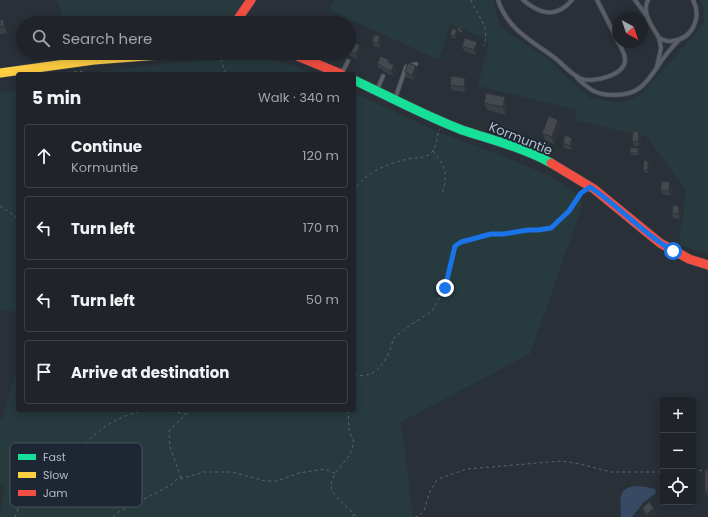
<!DOCTYPE html>
<meta charset="utf-8">
<style>
:root{--surface:#20242a;--page:#2d3036;--text:#f1f3f6;--muted:#a2a4a8;--line:#3d4147}
body{margin:0;font-family:Poppins,sans-serif;background:var(--page);color:var(--text)}
.controls{position:absolute;right:12px;bottom:12px;display:grid;overflow:hidden;border-radius:4px;box-shadow:0 2px 10px #0003}
.controls button{width:36px;height:36px;display:grid;place-items:center;padding:0;border:0;border-bottom:1px solid var(--line);background:var(--surface);color:var(--text);font:20px sans-serif}
.compass{position:absolute;left:612px;top:12px;width:36px;height:36px;border-radius:50%;background:var(--surface);box-shadow:0 2px 10px #0003;rotate:140deg}
.stop{position:absolute;width:12px;height:12px;margin:-9px;border:3px solid #1a73e8;border-radius:50%;background:#fff}
.stop.end{background:#1a73e8;border-color:#fff;box-shadow:0 1px 4px #0008}
.list{margin:0;padding:0;list-style:none}
h2{display:flex;justify-content:space-between;align-items:center;height:52px;margin:0;padding:0 16px;font-size:17px}
h2 small{font-size:13px;font-weight:400;color:var(--muted)}
.list li{display:grid;grid-template-columns:26px 1fr auto;gap:12px;align-items:center;box-sizing:border-box;height:64px;margin:0 8px 8px;padding:0 8px;border:1px solid var(--line);border-radius:4px}
.list b{display:block;font-size:15px;white-space:nowrap}
.list p{margin:0;font-size:13px;white-space:nowrap;color:var(--muted)}
.list em{font-size:13px;font-style:normal;color:var(--muted)}
.icon{flex:none;width:22px;height:22px;fill:none;stroke:currentColor;stroke-width:2;stroke-linecap:round;stroke-linejoin:round}
.map{position:relative;flex:none;width:708px;height:517px;overflow:hidden}
.search{position:absolute;background:var(--surface);box-shadow:0 2px 10px #0003;left:16px;top:16px;width:340px;height:44px;display:flex;align-items:center;gap:10px;box-sizing:border-box;padding:0 14px;border-radius:22px;color:var(--muted);font-size:15px}
.panel{position:absolute;background:var(--surface);box-shadow:0 2px 10px #0003;left:16px;top:72px;width:340px;height:340px;border-radius:4px}
.map>svg:first-child{display:block}
</style>
<div class="map">
<svg width="708" height="517" viewBox="0 0 708 517">
<rect width="100%" height="100%" fill="#2a3038"/>
<!-- green -->
<g fill="#273a3e">
<polygon points="56,0 244,0 228,23 66,23"/>
<polygon points="334,0 493,0 500,27 547,58 590,98 622,103 640,95 704,24 703,5 699,0 708,0 708,254 679,245 686,190 647,137 575,120 577,110 478,86 489,40 450,24 439,60 329,10"/>
<polygon points="234,59 268,59 296,66 313,74 88,74 91,72 117,70 169,63"/>
<polygon points="18,90 18,312 0,310 0,93"/>
<polygon points="354,93 438,132 498,154 548,175 578,194 582,203 579,215 530,354 401,422 413,517 0,517 5,487 0,484 0,419 2,420 17,367 18,334 18,410 354,410"/>
</g>
<!-- water -->
<path fill="#384963" d="M 634,486 L 646,487 L 655,489 L 656,493 L 644,502 L 632,517 L 621,517 C 621,502 616,489 634,486 Z"/>
<g fill="none" stroke-linecap="round" stroke-linejoin="round">
<defs>
<g id="lane">
<path d="M 498,0 C 507,29 532,41 555,58 C 564,65 571,75 582,79 C 594,83 626,75 625,59 C 625,54 621,47 618,42"/>
<path d="M 523,0 C 540,14 556,19 572,0"/>
<polyline points="597,0 618,41"/>
<polyline points="635,0 646,15"/>
<path d="M 648,0 C 641,13 653,27 659,38 C 663,40 668,42 672,41 C 693,39 702,17 693,0"/>
<polyline points="657,66 661,48 659,38"/>
<polyline points="342,73 348,61"/>
<path d="M 577,78 C 590,90 596,95 614,95 C 637,95 644,86 656,69 C 663,58 670,49 679,40"/>
<polyline points="377,90 383,76"/>
<polyline points="395,99 406,67 416,64"/>
</g>
<path id="fast" d="M 354,80 C 390,97 425,116 462,130 C 492,140 524,148 551,163"/>
<polyline id="slow" points="0,73 94,60 185,53"/>
<g id="jam">
<polyline points="235,23 251,0"/>
<polyline points="277,53 295,55 341,74"/>
<polyline points="551,163 594,189 660,243 689,259 708,265"/>
</g>
</defs>
<!-- lane casing -->
<use href="#lane" stroke="#484c53" stroke-width="5"/>
<!-- fast casing -->
<use href="#fast" stroke="#484c53" stroke-width="10"/>
<!-- slow casing -->
<use href="#slow" stroke="#484c53" stroke-width="10"/>
<!-- jam casing -->
<use href="#jam" stroke="#484c53" stroke-width="10"/>
<!-- path -->
<g stroke="#5d636a" stroke-width="1" stroke-dasharray="3 3" stroke-linecap="butt">
<path d="M 471,0 C 478,18 490,25 484,46"/>
<polyline points="222,53 221,60 226,74"/>
<polyline points="56,74 83,71 86,69"/>
<path d="M 433,151 C 448,169 447,174 442,195"/>
<path d="M 354,192 C 364,172 387,164 408,159 C 417,157 426,159 432,152 C 438,145 436,135 440,129"/>
<polyline points="0,206 18,218"/>
<path d="M 354,375 C 359,376 365,376 370,374 C 382,370 391,351 393,339 L 406,328 L 432,311 L 445,288 L 455,246 L 461,242 L 491,234 L 504,234 L 528,230 L 551,228 L 569,211 L 573,203 L 582,192"/>
<polyline points="166,410 185,414"/>
<path d="M 348,410 L 349,430 L 354,443 C 352,448 351,453 348,457 C 341,467 326,480 333,492 C 339,502 350,509 357,517"/>
<path d="M 86,444 C 100,426 123,415 145,410"/>
<polyline points="693,471 704,470"/>
<polyline points="181,478 170,447 169,431 186,414 194,410"/>
<path d="M 15,517 L 20,504 L 23,485 L 30,474 L 50,456 L 75,444 L 85,445 C 100,465 111,487 123,509"/>
<polyline points="113,517 120,511 148,497 171,485 176,480 204,472 232,472 265,481 277,481 299,473 325,469 336,474"/>
<polyline points="352,517 354,514"/>
<polyline points="415,517 419,516 424,511 429,494 436,481 441,478 467,469 562,461 580,464 611,472 663,472"/>
</g>
<!-- lane -->
<use href="#lane" stroke="#5a5e66" stroke-width="3.5"/>
<!-- fast -->
<use href="#fast" stroke="#16e098" stroke-width="9"/>
<!-- slow -->
<use href="#slow" stroke="#ffcf43" stroke-width="9"/>
<!-- jam -->
<use href="#jam" stroke="#f24e42" stroke-width="9"/>
</g>
<!-- wall -->
<g fill="#3a3f45">
<polygon points="3,19 6,26 7,33 0,34 0,20"/>
<polygon points="457,32 456,39 451,37 450,35"/>
<polygon points="349,41 360,45 361,50 357,59 347,54 347,53 349,53"/>
<polygon points="382,41 380,48 374,46 372,42"/>
<polygon points="462,46 478,47 476,55 464,51"/>
<polygon points="377,63 390,64 396,70 393,76 383,71 383,70 379,68"/>
<polygon points="418,71 414,80 406,77 405,72"/>
<polygon points="465,78 467,83 465,92 451,90 450,85"/>
<polygon points="484,103 508,104 506,115 487,110"/>
<polygon points="558,120 561,127 554,144 545,140 542,133"/>
<polygon points="641,137 640,146 634,146 632,141"/>
<polygon points="574,142 572,150 564,148 563,143"/>
<polygon points="638,148 639,150 639,155 631,155 630,153"/>
<polygon points="648,161 649,163 648,173 644,172 643,170"/>
<polygon points="672,187 671,196 662,194 660,190"/>
<polygon points="681,211 680,219 673,218 672,213"/>
<polygon points="708,470 708,498 705,491"/>
<polygon points="642,508 654,508 656,513 651,517 648,517 644,513"/>
</g>
<!-- shaded-wall -->
<g fill="#303338">
<polygon points="3,19 6,26 7,33 4,26"/>
<polygon points="457,30 457,32 456,39 455,36"/>
<polygon points="463,32 464,34 461,36 460,33"/>
<polygon points="380,36 382,41 380,48 378,43"/>
<polygon points="477,42 478,47 476,55 474,50"/>
<polygon points="360,45 361,50 357,59 356,54"/>
<polygon points="394,65 396,70 393,76 391,71"/>
<polygon points="416,66 418,71 414,80 412,75"/>
<polygon points="465,78 467,83 465,92 464,87"/>
<polygon points="505,97 508,104 506,115 503,107"/>
<polygon points="558,120 561,127 554,144 552,137"/>
<polygon points="639,132 641,137 640,146 638,142"/>
<polygon points="572,138 574,142 572,150 570,146"/>
<polygon points="648,161 649,163 648,173"/>
<polygon points="670,182 672,187 671,196 669,191"/>
<polygon points="679,206 681,211 680,219 678,214"/>
<polygon points="654,508 656,513 651,517 648,517 647,514"/>
</g>
<!-- building -->
<g fill="#444950" stroke="#303338">
<polygon points="284,18 294,22 293,23 282,23"/>
<polygon points="3,19 4,26 0,27 0,20"/>
<polygon points="331,19 336,20 335,23 330,23"/>
<polygon points="459,27 463,32 460,33 457,29"/>
<polygon points="452,28 457,30 455,36 450,35"/>
<polygon points="374,35 380,36 378,43 372,42"/>
<polygon points="465,38 477,42 474,50 462,46"/>
<polygon points="349,41 360,45 356,54 349,51"/>
<polygon points="381,56 389,60 388,62 394,65 391,71 382,67 382,66 377,63"/>
<polygon points="408,63 416,66 412,75 405,72"/>
<polygon points="451,76 465,78 464,87 450,85"/>
<polygon points="486,93 505,97 503,107 484,103"/>
<polygon points="549,116 558,120 552,137 542,133"/>
<polygon points="633,131 639,132 638,142 632,141"/>
<polygon points="565,135 572,138 570,146 563,143"/>
<rect x="630" y="148" width="8" height="5"/>
<polygon points="644,160 648,161 648,170 643,170"/>
<polygon points="662,181 670,182 669,191 660,190"/>
<polygon points="673,205 679,206 678,214 672,213"/>
<rect x="705" y="470" width="3" height="21"/>
<polygon points="649,502 654,508 647,514 642,508"/>
</g>
<g fill="none" stroke-linecap="round" stroke-linejoin="round">
<!-- route -->
<path stroke="#1a73e8" stroke-width="5" d="M 445,288 L 455,246 L 461,242 L 491,234 L 504,234 L 528,230 L 538,230 L 551,228 L 569,211 L 581,193 L 590,187 C 619,206 642,233 673,251"/>
</g>
<g text-anchor="middle" stroke-width="3.5" stroke-linejoin="round" paint-order="stroke">
<!-- street labels -->
<g font-size="13" fill="#b4bcc9" stroke="#1d2633">
<text transform="translate(521 138) rotate(22)" y="5">Kormuntie</text>
</g>
</g>
<!-- legend -->
<rect x="10" y="443" width="132" height="64" rx="6" fill="#1d2633" stroke="#4a5360" stroke-width="1"/>
<rect x="18" y="454" width="18" height="6" fill="#16e098"/>
<rect x="18" y="472" width="18" height="6" fill="#ffcf43"/>
<rect x="18" y="490" width="18" height="6" fill="#f24e42"/>
<g font-size="11" fill="#b4bcc9">
<text x="43" y="461">Fast</text>
<text x="43" y="479">Slow</text>
<text x="43" y="497">Jam</text>
</g>
</svg>
<div class="controls">
<button>+</button>
<button>−</button>
<button><svg class="icon" aria-label="locate" viewBox="0 0 24 24"><circle cx="12" cy="12" r="6"/><path d="M12 2v4M12 18v4M2 12h4M18 12h4"/></svg></button>
</div>
<svg class="compass" viewBox="-18 -18 36 36"><path d="M0-13l5 13h-10z" fill="#e53935"/><path d="M0 13l5-13h-10z" fill="#a2a4a8"/></svg>
<div class="stop" style="left:673px;top:251px"></div>
<div class="stop end" style="left:445px;top:288px"></div>
<div class="search"><svg class="icon" aria-label="search" viewBox="0 0 24 24"><circle cx="10" cy="10" r="6"/><path d="M15 15l6 6"/></svg>Search here</div>
<section class="panel">
<h2>5 min<small>Walk · 340 m</small></h2>
<ul class="list">
<li><svg class="icon" aria-label="ahead" viewBox="0 0 24 24"><path d="M12 20V5M6 11l6-6 6 6"/></svg><div><b>Continue</b><p>Kormuntie</p></div><em>120 m</em></li>
<li><svg class="icon" aria-label="left" viewBox="0 0 24 24"><path d="M17 20v-9H6M10 6l-5 5 5 5"/></svg><div><b>Turn left</b></div><em>170 m</em></li>
<li><svg class="icon" aria-label="left" viewBox="0 0 24 24"><path d="M17 20v-9H6M10 6l-5 5 5 5"/></svg><div><b>Turn left</b></div><em>50 m</em></li>
<li><svg class="icon" aria-label="arrive" viewBox="0 0 24 24"><path d="M6 21V4h12l-3 4 3 4H6"/></svg><div><b>Arrive at destination</b></div></li>
</ul>
</section>
</div>
